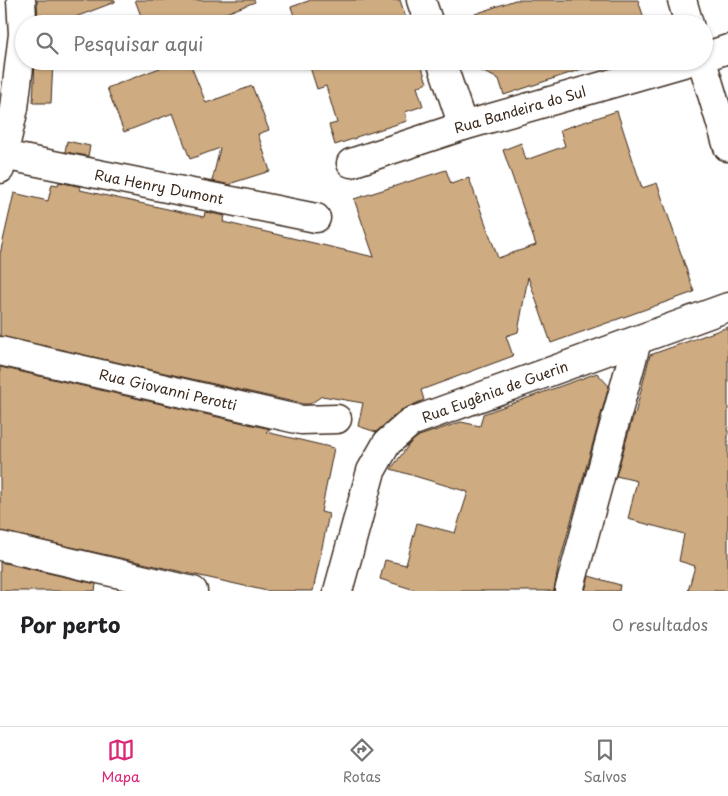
<!DOCTYPE html>
<html lang="pt">
<meta charset="utf-8">
<style>
:root{--surface:#fff;--page:#f6f6f6;--text:#202124;--muted:#757577;--line:#e0e0e0;--accent:#db2777}
body{margin:0;font-family:"Playpen Sans",sans-serif;background:var(--page);color:var(--text)}
.list{margin:0;padding:0;list-style:none}
h2{display:flex;justify-content:space-between;align-items:center;height:65px;margin:0;padding:0 20px;font-size:21px}
h2 small{font-size:16px;font-weight:400;color:var(--muted)}
.icon{flex:none;width:28px;height:28px;fill:none;stroke:currentColor;stroke-width:2;stroke-linecap:round;stroke-linejoin:round}
.map{position:relative;flex:none;width:728px;height:591px;overflow:hidden}
.search{position:absolute;background:var(--surface);box-shadow:0 1px 4px #0004;left:15px;right:15px;top:15px;height:55px;display:flex;align-items:center;gap:12px;box-sizing:border-box;padding:0 18px;border-radius:28px;color:var(--muted);font-size:19px}
.sheet{height:135px;background:var(--surface)}
nav{display:flex;justify-content:space-around;align-items:center;box-sizing:border-box;height:70px;border-top:1px solid var(--line);background:var(--surface);font-size:14px;color:var(--muted)}
nav a{display:grid;justify-items:center;gap:2px}
nav .on{color:var(--accent)}
.map>svg:first-child{display:block}
</style>
<div class="map">
<svg width="728" height="591" viewBox="0 0 728 591">
<rect width="100%" height="100%" fill="#fff"/>
<filter id="ink" filterUnits="userSpaceOnUse"><feTurbulence type="fractalNoise" baseFrequency=".02" numOctaves="2"/><feDisplacementMap in="SourceGraphic" scale="10" xChannelSelector="R" yChannelSelector="G"/><feConvolveMatrix kernelMatrix="1 2 1 2 8 2 1 2 1" color-interpolation-filters="sRGB"/></filter>
<g filter="url(#ink)">
<!-- building -->
<g fill="#ceab81" stroke="#3b2a1e">
<polygon points="37,0 115,0 115,2 57,24 38,24"/>
<polygon points="135,0 254,0 255,2 197,24 144,24"/>
<polygon points="311,0 400,0 408,24 297,24 291,7"/>
<polygon points="515,0 638,0 646,24 460,24 458,20"/>
<polygon points="35,61 53,61 51,103 33,103"/>
<polygon points="178,61 189,61 206,103 252,86 269,130 258,134 270,171 232,183 231,185 212,181 220,148 190,159 173,113 124,132 107,88"/>
<polygon points="308,61 420,61 427,83 417,87 423,106 405,112 407,121 356,137 356,138 335,145 329,125 337,123 326,86 317,89"/>
<polygon points="472,61 606,61 504,95 499,79 474,68"/>
<polygon points="617,111 642,188 657,183 694,292 551,343 528,277 518,332 506,336 513,356 421,390 424,400 401,410 376,432 358,426 363,403 322,396 310,404 303,404 0,336 0,254 14,193 48,201 52,184 58,185 59,182 81,187 80,190 204,217 205,212 225,216 223,222 374,257 354,199 446,170 451,184 469,178 498,258 536,245 503,150 521,143 526,160 565,146 560,130"/>
<polygon points="67,141 90,146 88,156 65,152"/>
<polygon points="728,327 728,591 688,591 695,566 679,561 684,534 628,519 637,481 616,476 634,413 635,414 650,355"/>
<polygon points="0,367 270,429 266,432 334,448 321,512 329,514 313,591 267,591 0,531"/>
<polygon points="597,373 609,386 558,568 554,591 418,591 380,579 385,560 406,565 417,523 455,533 468,492 391,469 411,442 419,436 461,422 480,426 483,414"/>
<polygon points="0,562 96,584 95,591 0,591"/>
<polygon points="589,576 620,585 619,591 585,591"/>
</g>
<g fill="none" stroke-linecap="round" stroke-linejoin="round">
<defs>
<g id="minor">
<polyline points="421,0 429,24"/>
<polyline points="682,0 689,24"/>
<polyline points="704,57 728,49"/>
<polyline points="441,61 463,126"/>
<polyline points="702,61 728,147"/>
<polyline points="3,155 316,218"/>
<polyline points="351,163 463,126 690,61"/>
<polyline points="0,169 14,108 23,34 21,0"/>
<polyline points="0,351 301,420 337,419"/>
<polyline points="0,546 193,591"/>
<polyline points="338,591 371,471 387,443 411,422 728,307"/>
<polyline points="569,591 637,341"/>
</g>
</defs>
<!-- minor casing -->
<use href="#minor" stroke="#3b2a1e" stroke-width="31"/>
<!-- minor -->
<use href="#minor" stroke="#fff" stroke-width="28"/>
</g>
</g>
<g text-anchor="middle" stroke-width="4" stroke-linejoin="round" paint-order="stroke">
<!-- street labels -->
<g font-size="14" fill="#3b2a1e" stroke="#fff">
<text transform="translate(520 110) rotate(-16)" y="5">Rua Bandeira do Sul</text>
<text transform="translate(159 187) rotate(11)" y="5">Rua Henry Dumont</text>
<text transform="translate(168 390) rotate(13)" y="5">Rua Giovanni Perotti</text>
<text transform="translate(495 392) rotate(-20)" y="5">Rua Eugênia de Guerin</text>
</g>
</g>
</svg>
<div class="search"><svg class="icon" aria-label="search" viewBox="0 0 24 24"><circle cx="10" cy="10" r="6"/><path d="M15 15l6 6"/></svg>Pesquisar aqui</div>
</div>
<section class="sheet">
<h2>Por perto<small>0 resultados</small></h2>
<ul class="list">
</ul>
</section>
<nav>
<a class="on"><svg class="icon" aria-label="map" viewBox="0 0 24 24"><path d="M3 6l6-2 6 2 6-2v14l-6 2-6-2-6 2zM9 4v14M15 6v14"/></svg>Mapa</a>
<a><svg class="icon" aria-label="directions" viewBox="0 0 24 24"><path d="M12 3l9 9-9 9-9-9zM9 14v-3h6M13 9l2 2-2 2"/></svg>Rotas</a>
<a><svg class="icon" aria-label="saved" viewBox="0 0 24 24"><path d="M7 4h10v16l-5-4-5 4z"/></svg>Salvos</a>
</nav>
